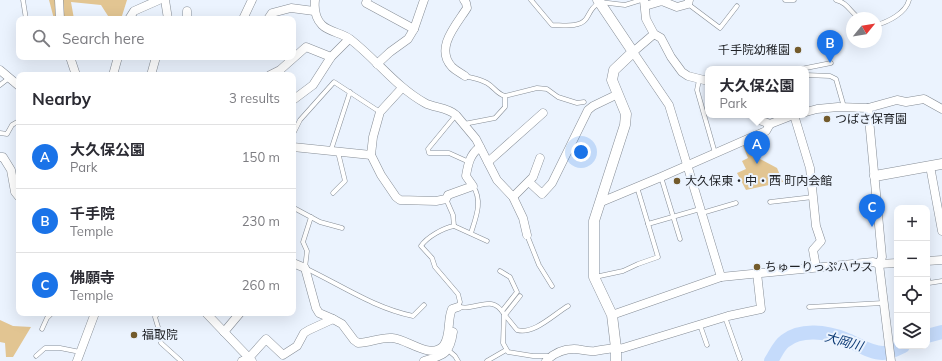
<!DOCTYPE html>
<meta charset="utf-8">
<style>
:root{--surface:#fff;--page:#f2f2f3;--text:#2b2b33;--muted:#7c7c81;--line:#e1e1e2;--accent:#1a73e8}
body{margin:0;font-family:Mulish,"Noto Sans JP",sans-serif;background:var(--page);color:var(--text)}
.controls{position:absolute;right:12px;bottom:12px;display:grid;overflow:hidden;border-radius:8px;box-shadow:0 4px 16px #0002}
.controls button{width:36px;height:36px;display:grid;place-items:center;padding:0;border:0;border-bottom:1px solid var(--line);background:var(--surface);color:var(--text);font:20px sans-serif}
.compass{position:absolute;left:846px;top:12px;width:36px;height:36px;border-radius:50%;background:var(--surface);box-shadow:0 4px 16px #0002;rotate:60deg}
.you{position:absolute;left:581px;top:152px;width:14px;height:14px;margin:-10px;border:3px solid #fff;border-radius:50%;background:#1a73e8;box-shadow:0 0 0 6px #1a73e833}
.badge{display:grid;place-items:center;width:26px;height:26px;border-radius:50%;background:var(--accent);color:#fff;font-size:13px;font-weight:700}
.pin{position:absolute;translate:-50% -33px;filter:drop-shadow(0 1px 2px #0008)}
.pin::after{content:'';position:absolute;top:21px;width:14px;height:12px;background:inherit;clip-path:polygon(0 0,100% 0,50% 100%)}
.popup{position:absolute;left:705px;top:66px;width:104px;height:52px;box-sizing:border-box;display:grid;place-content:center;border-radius:8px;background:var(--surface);filter:drop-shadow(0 1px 3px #0005);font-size:13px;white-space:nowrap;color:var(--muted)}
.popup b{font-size:15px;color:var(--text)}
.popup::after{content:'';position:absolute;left:50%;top:100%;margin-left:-8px;border:8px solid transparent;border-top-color:var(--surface)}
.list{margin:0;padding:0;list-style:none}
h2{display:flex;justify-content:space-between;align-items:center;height:52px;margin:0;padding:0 16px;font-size:17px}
h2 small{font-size:13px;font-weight:400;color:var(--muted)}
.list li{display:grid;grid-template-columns:26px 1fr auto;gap:12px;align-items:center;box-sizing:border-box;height:64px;padding:0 16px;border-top:1px solid var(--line)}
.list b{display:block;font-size:15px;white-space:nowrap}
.list p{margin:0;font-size:13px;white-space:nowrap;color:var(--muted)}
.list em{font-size:13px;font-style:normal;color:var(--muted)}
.icon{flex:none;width:22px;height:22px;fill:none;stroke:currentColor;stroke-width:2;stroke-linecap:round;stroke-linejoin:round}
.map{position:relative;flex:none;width:942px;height:361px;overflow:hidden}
.search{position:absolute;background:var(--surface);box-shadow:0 4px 16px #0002;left:16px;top:16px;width:280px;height:44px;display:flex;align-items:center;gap:10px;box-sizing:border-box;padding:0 14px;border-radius:8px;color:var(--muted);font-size:15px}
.panel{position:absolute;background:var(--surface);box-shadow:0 4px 16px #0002;left:16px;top:72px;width:280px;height:244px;border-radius:8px}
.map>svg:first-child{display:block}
</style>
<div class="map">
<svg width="942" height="361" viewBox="0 0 942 361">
<rect width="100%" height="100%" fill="#ebf3fe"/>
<!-- green -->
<g fill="#e2c592">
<polygon points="49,0 127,0 121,19 110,19 101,5 71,2 74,19 54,19"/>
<polygon points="755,141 760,159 777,168 783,182 746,190 737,173 746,169 742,161 748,158 743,146"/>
<polygon points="0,320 13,326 31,327 13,357 6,357 5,343 0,342"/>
</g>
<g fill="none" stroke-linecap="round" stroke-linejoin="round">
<!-- river -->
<g stroke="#c5dbfb" stroke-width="14">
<polyline points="927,336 942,332"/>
<path d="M 771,361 C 775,355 779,345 785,341 C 801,328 827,332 845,339 C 856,343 870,353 883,353 C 890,353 897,349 903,346"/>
</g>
<defs>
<g id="service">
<polyline points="23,0 26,19"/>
<path d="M 531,0 L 552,25 C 563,25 579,28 586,19 C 591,11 591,8 600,2 L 625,5 L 641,0"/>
<polyline points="785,0 794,0"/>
<path d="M 836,0 C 848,3 850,12 859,18"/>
<polyline points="688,4 720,28 737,6"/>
<path d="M 876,25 C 888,22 906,13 909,0"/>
<polyline points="801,69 831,63"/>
<polyline points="806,75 830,76 836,79 844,107"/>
<polyline points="699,80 697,90 715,153"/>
<polyline points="0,85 9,78"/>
<polyline points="505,96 537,88 547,89 558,97 577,103 584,102"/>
<polyline points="456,115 428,149 429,153 449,153 469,162"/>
<path d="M 464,124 L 495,118 L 505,107 L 505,96 C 497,94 494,87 487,83 C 480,79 472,78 465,76"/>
<polyline points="0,133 7,134 12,125 19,121"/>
<polyline points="293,134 300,120 334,82 380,112"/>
<polyline points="331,150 350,92"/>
<polyline points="661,177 680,239"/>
<polyline points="333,193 345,181 338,152"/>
<path d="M 446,199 L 453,215 L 454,226 C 443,228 427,237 421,246 L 432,258 L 435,267 L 458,294 L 460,302 L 458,307 C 462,307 466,308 470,307 C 485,305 494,298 504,314 L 503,343 L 508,352 L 533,356 L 551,356"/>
<polyline points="770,202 813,197"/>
<polyline points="293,206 294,208 320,222 342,228"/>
<polyline points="702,213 736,203"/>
<path d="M 311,217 L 303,242 L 307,251 L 305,268 C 341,285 374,308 413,316 L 424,305"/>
<polyline points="648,224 700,209"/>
<polyline points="454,226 487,241"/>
<path d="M 471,233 C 476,217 483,201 473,186"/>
<polyline points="527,235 539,265 552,286"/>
<polyline points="500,271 510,277 517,292 502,311"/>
<polyline points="927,276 929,283 942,281"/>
<polyline points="595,277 623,271 638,264 658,257 637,187"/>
<polyline points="809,307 883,303"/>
<polyline points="158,313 155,317 158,327 161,343 181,361"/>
<path d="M 504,314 L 517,330 C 534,335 554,314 568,306"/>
<polyline points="505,315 520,296"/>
<polyline points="725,317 740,359"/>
<polyline points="700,325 707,345"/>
<polyline points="42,329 47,318 52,313"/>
<polyline points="448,350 455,356 458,361"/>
<polyline points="36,356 45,348 60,348 80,352"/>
<polyline points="487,361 506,350"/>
</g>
<g id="minor">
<polyline points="59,0 60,19"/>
<polyline points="165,0 168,19"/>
<path d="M 315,0 C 314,9 315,18 322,25 C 329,32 342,33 350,39 C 376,59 396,87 425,103 C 434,108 447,107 456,115 L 476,139 L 497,180 L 513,197 L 523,218 L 527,235"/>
<polyline points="367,0 366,3 414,29"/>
<path d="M 464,0 L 466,3 L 467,8 C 457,24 434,48 452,67 C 456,71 461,73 465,76"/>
<polyline points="644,0 646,19 654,34 661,38 671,57 682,72 688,76 708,81"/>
<polyline points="645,6 662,1 677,7 688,4 689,0"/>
<polyline points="129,19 134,11 159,0"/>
<polyline points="187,19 187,11"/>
<polyline points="243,19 252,0"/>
<polyline points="268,19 272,13 291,8 314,11"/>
<polyline points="654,34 633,52 669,105 721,277"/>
<polyline points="70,57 76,75"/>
<polyline points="377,64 390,52 408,39 414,29 424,0"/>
<polyline points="0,70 19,86"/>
<polyline points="113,75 118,57"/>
<polyline points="151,75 156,57"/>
<polyline points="270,75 280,70 306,47 331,57"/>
<path d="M 402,88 L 380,112 L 373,137 L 371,155 L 381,175 L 396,197 L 400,200 L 436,201 L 446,199 L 448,195 L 473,186 L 466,176 C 468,164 470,154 480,147"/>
<polyline points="293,100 313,85 331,57 349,39"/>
<polyline points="868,108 882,257 879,264 891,361"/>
<polyline points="806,112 817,109 838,107 868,108 897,100 906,102 924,99 942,109"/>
<polyline points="758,115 762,121 770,124 793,115"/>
<polyline points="794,115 810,168 816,226 821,241 813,250 816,267"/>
<polyline points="293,147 371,155"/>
<polyline points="0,157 3,157 11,170 15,192 19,197"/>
<polyline points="488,162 543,113"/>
<polyline points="930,166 942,231"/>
<polyline points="529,182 542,194 552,183 588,110 593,106 618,94"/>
<polyline points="513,197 533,177 540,158"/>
<polyline points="601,202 661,177 766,131 770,124"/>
<polyline points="927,261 942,260"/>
<polyline points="293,263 305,268 316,308 319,313 333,319"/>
<polyline points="206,313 252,361"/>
<polyline points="612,315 721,277 873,262 879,264 897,263"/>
<polyline points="224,332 240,313"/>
<polyline points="77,361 95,313"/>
<path d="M 242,361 L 248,359 L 266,339 L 283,355 L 297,346 L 304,333 L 309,330 L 333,319 L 342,324 L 354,340 L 358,343 C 370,343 380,337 392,338 C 408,339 431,361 444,345 C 451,334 447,320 452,309 L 458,307"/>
<path d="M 424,361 C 444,355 450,354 453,332"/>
<path d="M 546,361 C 553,354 563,349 574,349 C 581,349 588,352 595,351 C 605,349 613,348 623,348 L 728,316 L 761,309 L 757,273"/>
</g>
<g id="tertiary">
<polyline points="598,0 633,52 614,70 612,80 626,114 625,125 594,221 594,277 612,315 616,348 616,361"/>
<polyline points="875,176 942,164"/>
</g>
</defs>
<!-- service casing -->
<use href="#service" stroke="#868d96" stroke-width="5"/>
<!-- minor casing -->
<use href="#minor" stroke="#868d96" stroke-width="9"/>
<!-- tertiary casing -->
<use href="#tertiary" stroke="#868d96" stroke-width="11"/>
<!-- service -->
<use href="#service" stroke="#fff" stroke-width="4"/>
<!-- minor -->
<use href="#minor" stroke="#fff" stroke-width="8"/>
<!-- tertiary -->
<use href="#tertiary" stroke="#fff" stroke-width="10"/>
</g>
<!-- markers -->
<g fill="#735b2c" stroke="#ebf3fe" stroke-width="1.5">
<circle cx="798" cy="50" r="4"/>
<circle cx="827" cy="119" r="4"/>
<circle cx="677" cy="181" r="4"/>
<circle cx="757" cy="267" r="4"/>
<circle cx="134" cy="335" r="4"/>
</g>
<g text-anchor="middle" stroke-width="4" stroke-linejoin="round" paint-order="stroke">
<!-- poi labels -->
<g font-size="12" fill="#1f2125" stroke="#ebf3fe" text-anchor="start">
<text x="790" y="54" text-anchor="end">千手院幼稚園</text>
<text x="835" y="123">つばさ保育園</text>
<text x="685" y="185">大久保東・中・西 町内会館</text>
<text x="765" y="271">ちゅーりっぷハウス</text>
<text x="142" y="339">福取院</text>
</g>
<!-- water labels -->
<g font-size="13" font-style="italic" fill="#0b3974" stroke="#ebf3fe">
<text transform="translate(844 341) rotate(16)" y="5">大岡川</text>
</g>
</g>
</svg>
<div class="controls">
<button>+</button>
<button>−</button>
<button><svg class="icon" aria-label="locate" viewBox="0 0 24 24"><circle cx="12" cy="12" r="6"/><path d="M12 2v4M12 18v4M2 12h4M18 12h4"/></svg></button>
<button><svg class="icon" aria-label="layers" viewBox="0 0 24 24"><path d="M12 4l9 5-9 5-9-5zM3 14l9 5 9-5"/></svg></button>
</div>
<svg class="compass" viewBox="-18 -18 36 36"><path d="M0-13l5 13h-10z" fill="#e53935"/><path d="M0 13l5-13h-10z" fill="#7c7c81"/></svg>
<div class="you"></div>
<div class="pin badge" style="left:757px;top:164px">A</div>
<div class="popup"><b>大久保公園</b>Park</div>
<div class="pin badge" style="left:830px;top:63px">B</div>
<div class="pin badge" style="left:872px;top:227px">C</div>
<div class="search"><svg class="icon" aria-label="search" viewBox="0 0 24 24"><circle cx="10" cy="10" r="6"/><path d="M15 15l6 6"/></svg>Search here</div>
<section class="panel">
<h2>Nearby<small>3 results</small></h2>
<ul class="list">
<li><span class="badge">A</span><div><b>大久保公園</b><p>Park</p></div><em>150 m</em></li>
<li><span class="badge">B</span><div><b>千手院</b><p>Temple</p></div><em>230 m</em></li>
<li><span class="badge">C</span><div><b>佛願寺</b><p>Temple</p></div><em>260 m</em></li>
</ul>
</section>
</div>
